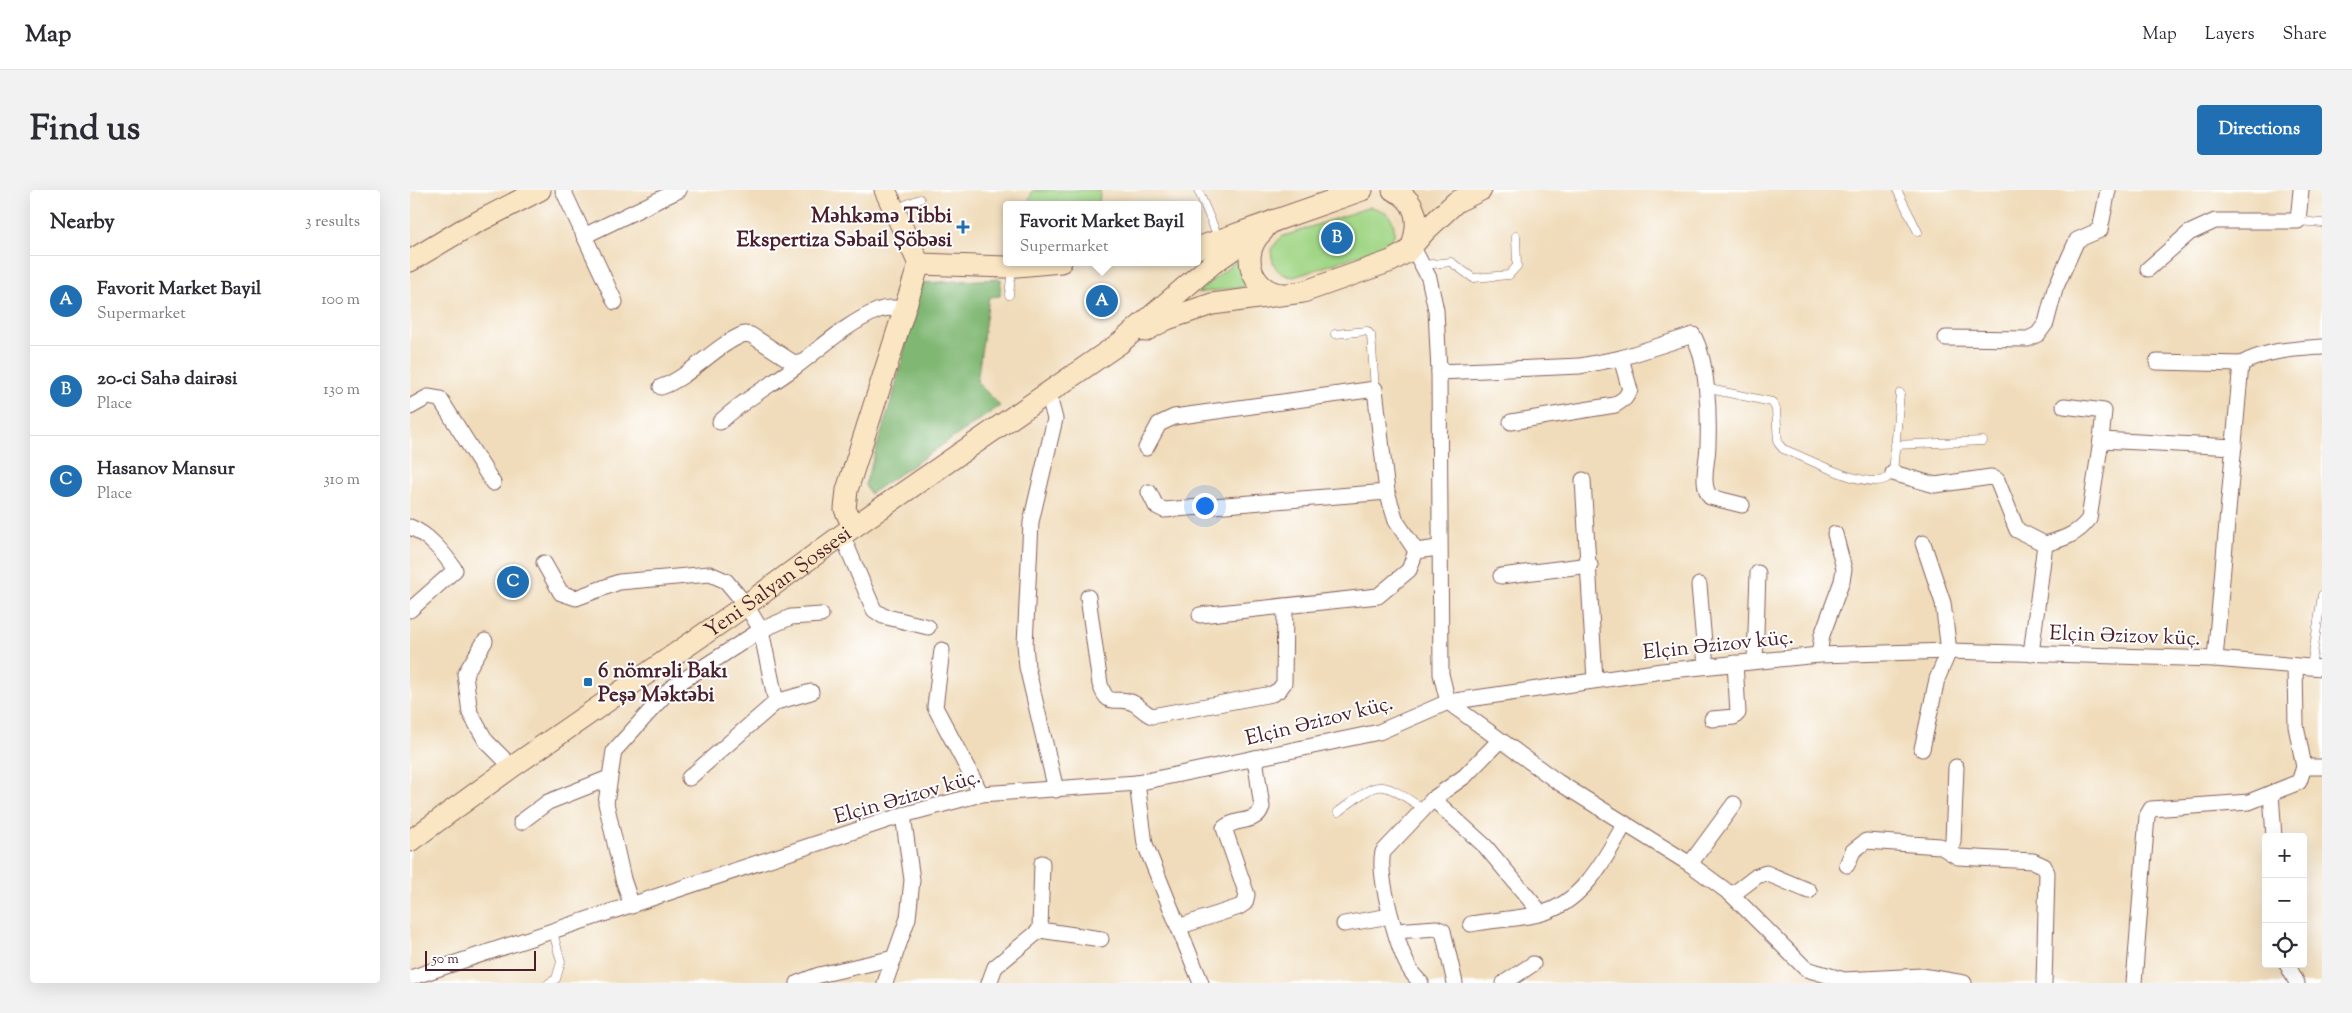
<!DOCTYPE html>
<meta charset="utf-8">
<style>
:root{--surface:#fff;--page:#f2f2f3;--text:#2b2b33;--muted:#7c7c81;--line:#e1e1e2;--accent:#1f6fb2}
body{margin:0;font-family:"Sorts Mill Goudy",serif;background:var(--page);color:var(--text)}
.controls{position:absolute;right:15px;bottom:15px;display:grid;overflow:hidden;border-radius:5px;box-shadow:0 5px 20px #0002}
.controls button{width:45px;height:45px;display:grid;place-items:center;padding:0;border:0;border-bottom:1px solid var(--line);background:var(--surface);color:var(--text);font:25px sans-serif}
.scale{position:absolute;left:15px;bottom:12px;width:111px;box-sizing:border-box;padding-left:5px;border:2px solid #4a1f2b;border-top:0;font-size:14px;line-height:18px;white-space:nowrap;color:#4a1f2b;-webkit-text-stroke:4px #fff;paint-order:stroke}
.you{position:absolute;left:794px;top:315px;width:18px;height:18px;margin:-12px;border:4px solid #fff;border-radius:50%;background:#1a73e8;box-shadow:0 0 0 8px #1a73e833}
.badge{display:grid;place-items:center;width:32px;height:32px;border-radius:50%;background:var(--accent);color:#fff;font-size:16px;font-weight:700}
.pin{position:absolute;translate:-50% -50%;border:2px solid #fff;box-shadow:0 1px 5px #0006}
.popup{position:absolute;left:593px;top:11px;width:198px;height:65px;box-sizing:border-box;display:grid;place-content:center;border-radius:5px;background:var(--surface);filter:drop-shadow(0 1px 4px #0005);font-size:16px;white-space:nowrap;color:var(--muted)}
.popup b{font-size:19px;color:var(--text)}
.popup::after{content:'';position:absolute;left:50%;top:100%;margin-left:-10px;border:10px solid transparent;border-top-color:var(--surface)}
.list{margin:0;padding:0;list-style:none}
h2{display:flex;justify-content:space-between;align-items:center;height:65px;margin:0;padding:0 20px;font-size:21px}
h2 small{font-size:16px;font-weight:400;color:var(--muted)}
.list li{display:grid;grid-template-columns:32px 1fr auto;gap:15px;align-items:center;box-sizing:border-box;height:90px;padding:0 20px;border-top:1px solid var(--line)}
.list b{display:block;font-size:19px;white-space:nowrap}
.list p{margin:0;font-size:16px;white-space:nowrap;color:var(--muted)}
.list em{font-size:16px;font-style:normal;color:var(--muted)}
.icon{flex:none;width:28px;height:28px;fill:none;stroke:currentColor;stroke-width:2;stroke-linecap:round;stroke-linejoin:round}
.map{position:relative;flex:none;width:1912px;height:793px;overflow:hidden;border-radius:5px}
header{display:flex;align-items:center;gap:30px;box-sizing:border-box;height:70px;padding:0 25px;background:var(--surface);border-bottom:1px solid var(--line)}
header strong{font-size:24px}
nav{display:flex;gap:28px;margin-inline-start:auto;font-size:18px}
.intro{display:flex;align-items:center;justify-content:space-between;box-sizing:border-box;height:120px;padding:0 30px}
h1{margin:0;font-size:35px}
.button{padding:12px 22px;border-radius:5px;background:var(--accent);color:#fff;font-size:18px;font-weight:700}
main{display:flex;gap:30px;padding:0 30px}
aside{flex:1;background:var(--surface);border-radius:5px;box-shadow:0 5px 20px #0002}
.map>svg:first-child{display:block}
</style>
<header>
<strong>Map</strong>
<nav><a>Map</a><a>Layers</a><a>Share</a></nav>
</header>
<div class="intro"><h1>Find us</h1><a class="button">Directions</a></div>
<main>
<aside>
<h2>Nearby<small>3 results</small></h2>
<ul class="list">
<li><span class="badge">A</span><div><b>Favorit Market Bayil</b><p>Supermarket</p></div><em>100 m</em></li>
<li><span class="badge">B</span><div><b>20-ci Sahə dairəsi</b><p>Place</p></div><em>130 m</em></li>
<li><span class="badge">C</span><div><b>Hasanov Mansur</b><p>Place</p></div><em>310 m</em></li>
</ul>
</aside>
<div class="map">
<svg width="1912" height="793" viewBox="0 0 1912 793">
<rect width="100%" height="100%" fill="#fff"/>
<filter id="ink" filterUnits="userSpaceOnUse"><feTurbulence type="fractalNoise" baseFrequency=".02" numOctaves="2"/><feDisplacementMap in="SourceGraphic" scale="10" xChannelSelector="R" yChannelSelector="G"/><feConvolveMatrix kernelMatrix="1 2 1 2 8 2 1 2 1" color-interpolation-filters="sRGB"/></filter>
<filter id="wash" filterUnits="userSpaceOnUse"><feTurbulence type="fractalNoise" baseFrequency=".0096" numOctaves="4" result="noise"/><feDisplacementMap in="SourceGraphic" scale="20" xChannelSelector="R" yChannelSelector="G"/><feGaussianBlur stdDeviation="1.12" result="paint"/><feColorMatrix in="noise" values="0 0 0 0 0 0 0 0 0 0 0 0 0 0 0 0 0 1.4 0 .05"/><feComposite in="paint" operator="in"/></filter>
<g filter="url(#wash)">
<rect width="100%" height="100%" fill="#f0dcba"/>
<!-- green -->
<g fill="#a1d686" stroke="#767a58">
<polygon points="623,0 690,0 689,15 617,15"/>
<path d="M 960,17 C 977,20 986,28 984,46 L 973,57 L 884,87 C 867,85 862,76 861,59 L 871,47 Z"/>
<polygon points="829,69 831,83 838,96 787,103"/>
</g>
<!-- forest -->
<polygon fill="#80b773" stroke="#656b4f" points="591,89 590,106 579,107 567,192 590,216 460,304 455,295 483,206 511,93"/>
</g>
<g filter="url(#ink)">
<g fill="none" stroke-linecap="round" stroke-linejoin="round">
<defs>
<g id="lane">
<polyline points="788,0 809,49"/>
<polyline points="1487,0 1508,42"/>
<polyline points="485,19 510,9"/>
<polyline points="1888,31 1912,33"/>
<polyline points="1014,75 1041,72 1063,88 1099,85 1107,76 1106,46"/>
<polyline points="599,105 602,79"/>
<polyline points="925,144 957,141 961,145 965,199"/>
<path d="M 1295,198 L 1362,212 L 1366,219 L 1368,253 L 1373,259 C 1400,269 1438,291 1466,291 C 1474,291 1478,288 1483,283 L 1490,203"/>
<polyline points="1485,255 1573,251"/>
<polyline points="1901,477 1912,405"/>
<path d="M 928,622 C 972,589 967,589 1014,619"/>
<polyline points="139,793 146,789 151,772 143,742"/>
</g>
<g id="street">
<polyline points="153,0 205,112"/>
<polyline points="174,46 269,0"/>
<polyline points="1002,56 1019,88 1026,120 1029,182 1031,484 1038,512 1148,592 1280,674 1322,705 1396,779 1434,790 1512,786 1554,793"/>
<polyline points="1738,79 1779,43 1805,31 1888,31 1891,0"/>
<polyline points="1536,148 1618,149 1628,144 1636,133 1645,99 1667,50 1690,40 1698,0"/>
<polyline points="1747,172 1831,174"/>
<path d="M 1029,182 L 1170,176 L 1211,168 L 1283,145 C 1298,171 1299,224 1298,254 C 1298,271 1290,293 1300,307 L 1332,315"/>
<path d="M 251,197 C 279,188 304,156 334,144 L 341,145 L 387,175"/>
<polyline points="638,203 645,229 621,332 615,454 617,477 646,600"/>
<polyline points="1654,216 1694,221 1691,250 1824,257"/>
<polyline points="0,217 18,207 30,209 83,293"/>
<path d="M 310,232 C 332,211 359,196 384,178 C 411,158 437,133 469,120 C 477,117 486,118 495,119"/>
<polyline points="1101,232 1205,215 1215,208 1220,200 1211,168"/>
<polyline points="736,258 749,234 764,227 965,199 977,302 986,331 1006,361"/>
<path d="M 1483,283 L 1525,295 L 1581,287 L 1587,290 L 1607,340 L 1635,354 C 1653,349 1667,345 1679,329 L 1691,250"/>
<polyline points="1173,290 1185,490"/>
<polyline points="739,302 746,316 754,320 977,302"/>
<path d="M 0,337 C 18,344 35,364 45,380 L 0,420"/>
<polyline points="432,345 464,420 473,426 518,437"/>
<polyline points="134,373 151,403 166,408 209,392 300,384 316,391 336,415 351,440 366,512"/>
<polyline points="1091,386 1180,375"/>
<polyline points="1289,395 1296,476"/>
<path d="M 678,407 L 690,494 C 699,522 707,503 725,514 C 731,518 735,523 742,526 L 862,504 L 869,500 L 874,493 L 875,416"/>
<polyline points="790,425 968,406 999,380 1006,361 1028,358"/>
<polyline points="75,451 55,484 60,523 76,551 102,577"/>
<polyline points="532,460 525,517 571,604"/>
<polyline points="1621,464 1635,354"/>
<polyline points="1409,465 1412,445 1432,391 1434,379 1425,344"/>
<path d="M 1805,469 L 1831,174 C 1857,160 1884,159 1912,157"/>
<polyline points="1345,471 1348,383"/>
<polyline points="1302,529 1324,527 1328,523 1325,473"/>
<polyline points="1512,559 1527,489 1539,461 1533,413 1513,353"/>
<polyline points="1894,577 1912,577"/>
<polyline points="279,588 366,512 401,502"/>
<polyline points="727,593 735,654 791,793"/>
<polyline points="1861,603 1864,647"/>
<polyline points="1023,609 1075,656 1131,723"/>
<polyline points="111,632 138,612 199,588"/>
<polyline points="1540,662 1543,651 1546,577"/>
<polyline points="1280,674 1324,614"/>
<polyline points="1437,675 1443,661 1456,651 1530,656 1548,667 1623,671 1634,676 1637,683 1634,793"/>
<polyline points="1322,705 1347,686 1356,683 1399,701"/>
<polyline points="222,716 213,689 196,613 204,561 261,498 351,440 381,427 411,425"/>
<polyline points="934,734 980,726"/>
<path d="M 1061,734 C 1083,730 1107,729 1129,724 C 1172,714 1195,669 1214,635"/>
<path d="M 768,737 L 829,717 L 835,713 L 837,705 L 814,638 C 826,627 846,635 852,617 L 845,568"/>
<polyline points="630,740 632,673"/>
<polyline points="986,741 1026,738 1033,741 1045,793"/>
<polyline points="1877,774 1887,793"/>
<polyline points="0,788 493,625 571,604 727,593 969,542 1038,512 1252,481 1409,465 1539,461 1805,469 1912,478"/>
<polyline points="388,793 409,785 484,768"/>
<polyline points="475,793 498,728 502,690 493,625"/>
<polyline points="579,793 585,777 630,740 691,749"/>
<path d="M 1011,793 C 1007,789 1003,785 1001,781 C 988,762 967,684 973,662 L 1023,609 L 1055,586 L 1089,551"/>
<polyline points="1094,793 1123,774"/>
<polyline points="1724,793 1737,626 1741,619 1839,612 1889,592 1894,577 1886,536 1885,476"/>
</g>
<g id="secondary">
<polyline points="475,0 509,74"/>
<path d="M 983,0 C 1008,11 1010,32 1002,56"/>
<path d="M 853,41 C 829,62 840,102 873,104"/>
<polyline points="787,58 952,0"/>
<polyline points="0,71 52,40 130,0"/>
<polyline points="509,74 596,77 651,72"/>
<polyline points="735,141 757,129 802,114 893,102 981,71 997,62 1016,40 1046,12 1071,0"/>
<polyline points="443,337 435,319 437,300 509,74"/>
<path id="s1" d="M 0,651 L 102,577 L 336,415 L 432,345 L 710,153 L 802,74 L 865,30"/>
</g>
</defs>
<!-- lane casing -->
<use href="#lane" stroke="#84615d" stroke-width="9"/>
<!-- street casing -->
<use href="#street" stroke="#84615d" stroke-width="17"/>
<!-- secondary casing -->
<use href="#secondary" stroke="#84615d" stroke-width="23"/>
<!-- lane -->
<use href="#lane" stroke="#fff" stroke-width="8"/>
<!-- street -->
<use href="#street" stroke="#fff" stroke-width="15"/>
<!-- secondary -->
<use href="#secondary" stroke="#fbe6c3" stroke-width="21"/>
</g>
</g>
<!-- markers -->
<g fill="#1f6fb2" stroke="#fff" stroke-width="2">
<path d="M550.5 29.5h5v5h5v5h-5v5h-5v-5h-5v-5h5z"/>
<rect x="173" y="487" width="10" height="10" rx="2.5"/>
</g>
<g text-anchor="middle" stroke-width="4" stroke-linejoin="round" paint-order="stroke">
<!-- poi labels -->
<g font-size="21" font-weight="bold" fill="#4a1f2b" stroke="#fff" text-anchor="end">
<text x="542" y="32">Məhkəmə Tibbi<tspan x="542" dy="24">Ekspertiza Səbail Şöbəsi</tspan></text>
<text x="188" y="487" text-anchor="start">6 nömrəli Bakı<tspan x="188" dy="24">Peşə Məktəbi</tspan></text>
</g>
<!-- street labels -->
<g font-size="21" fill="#4a1f2b" stroke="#fff">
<text dy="7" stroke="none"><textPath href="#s1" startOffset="450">Yeni Salyan Şossesi</textPath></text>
<text transform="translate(1715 445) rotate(2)" y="7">Elçin Əzizov küç.</text>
<text transform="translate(1308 454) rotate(-6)" y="7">Elçin Əzizov küç.</text>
<text transform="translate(909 530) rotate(-14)" y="7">Elçin Əzizov küç.</text>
<text transform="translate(497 606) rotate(-16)" y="7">Elçin Əzizov küç.</text>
</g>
</g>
</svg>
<div class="controls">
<button>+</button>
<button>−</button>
<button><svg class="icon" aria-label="locate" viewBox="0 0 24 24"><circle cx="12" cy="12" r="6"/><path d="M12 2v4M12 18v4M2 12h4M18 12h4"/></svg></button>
</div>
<div class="scale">50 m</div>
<div class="you"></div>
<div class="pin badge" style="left:692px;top:111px">A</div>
<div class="popup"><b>Favorit Market Bayil</b>Supermarket</div>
<div class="pin badge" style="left:927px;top:48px">B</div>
<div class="pin badge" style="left:103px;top:392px">C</div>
</div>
</main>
